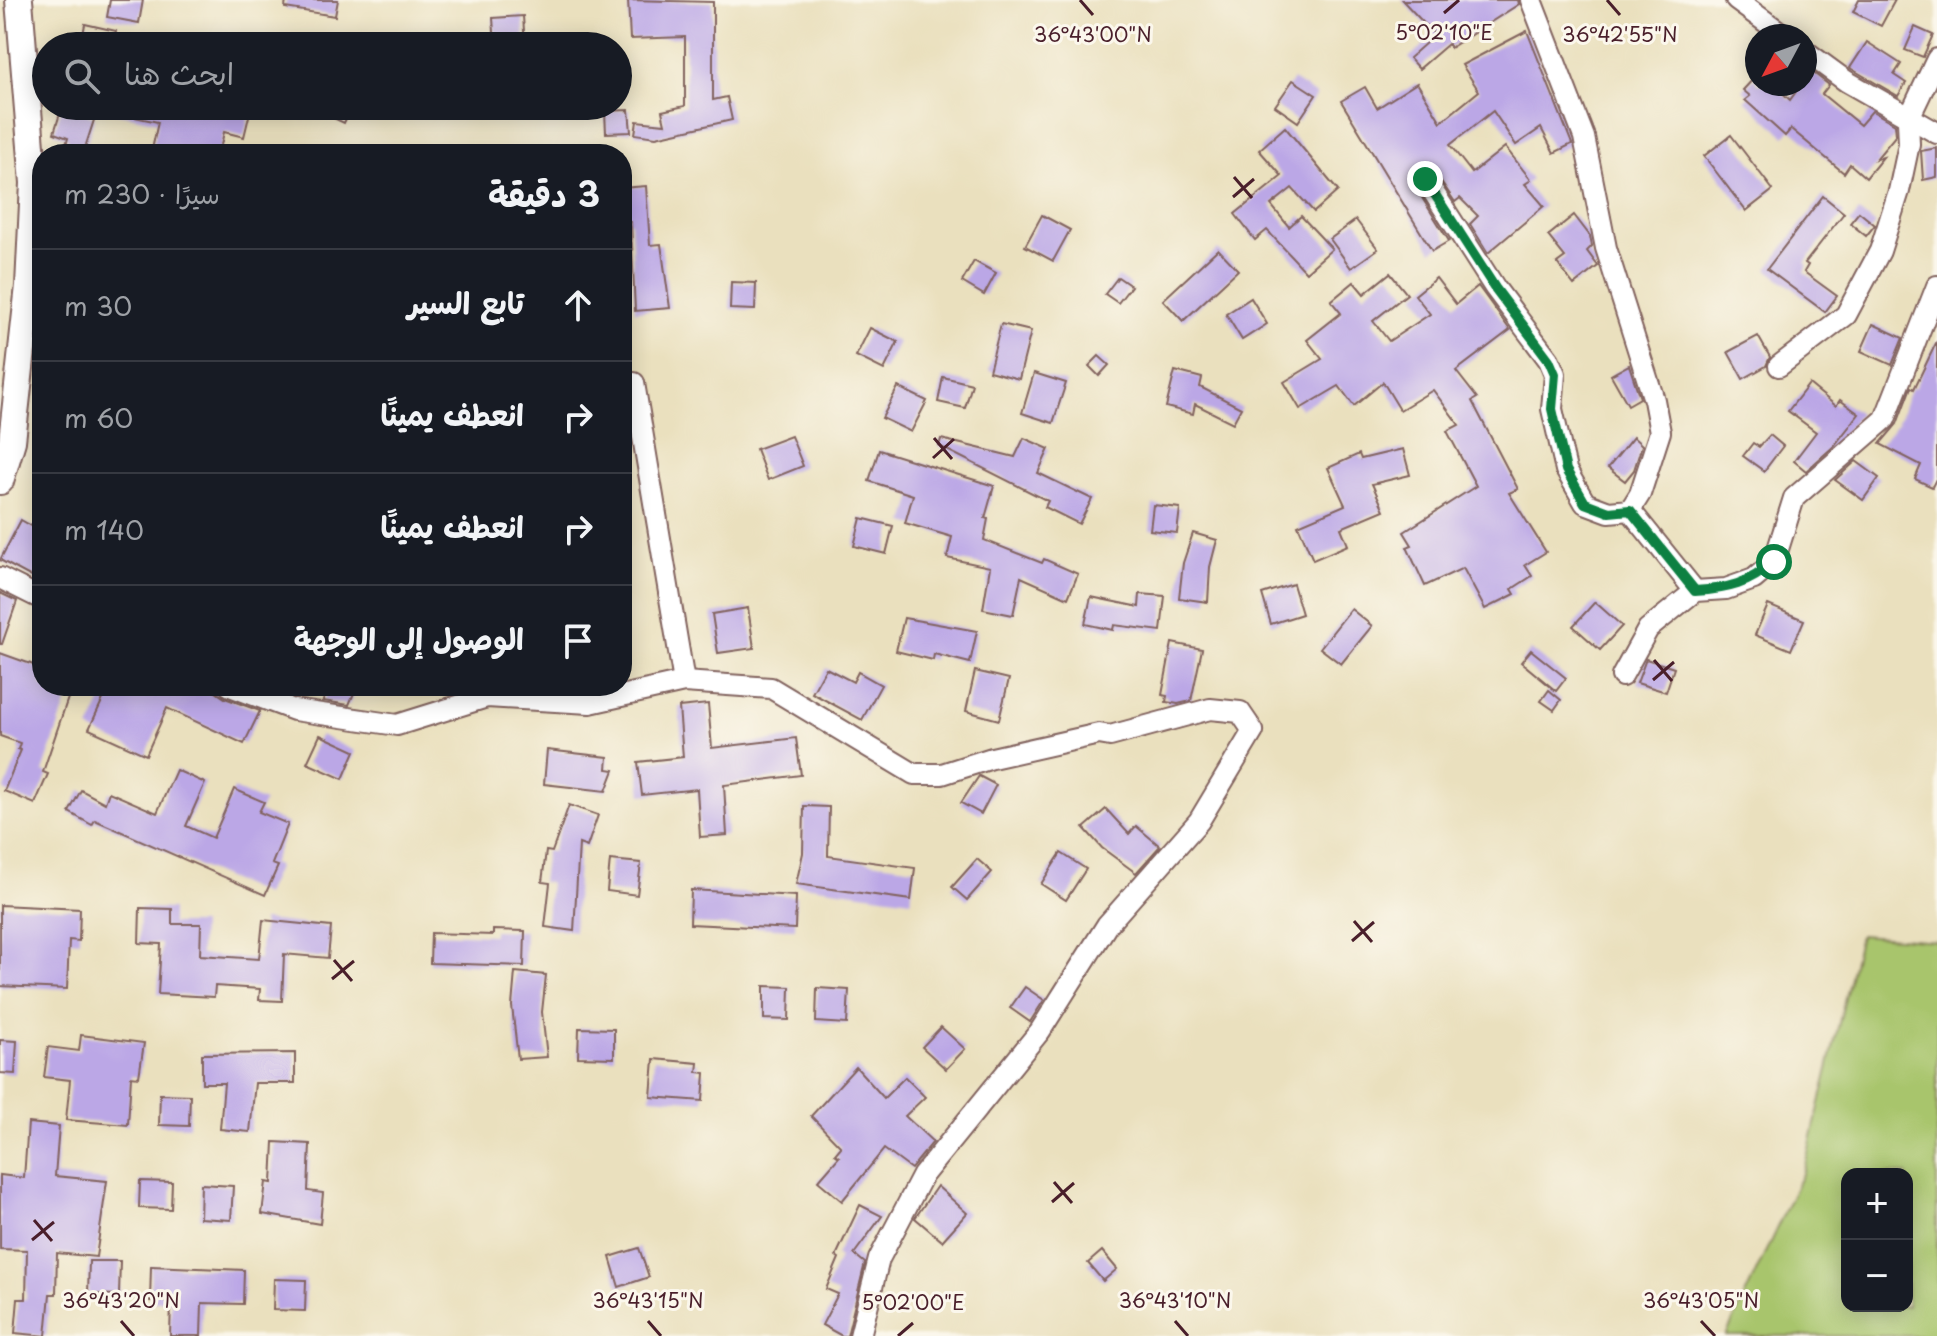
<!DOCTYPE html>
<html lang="ar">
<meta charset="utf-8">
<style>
:root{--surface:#171b24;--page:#242831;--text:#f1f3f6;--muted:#9ea1a6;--line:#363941}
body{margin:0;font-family:"Playpen Sans","Playpen Sans Arabic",sans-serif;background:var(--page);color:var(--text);direction:rtl}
.controls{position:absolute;right:24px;bottom:24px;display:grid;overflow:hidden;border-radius:16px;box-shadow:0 4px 20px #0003}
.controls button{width:72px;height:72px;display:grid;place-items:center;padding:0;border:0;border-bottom:2px solid var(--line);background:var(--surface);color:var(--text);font:40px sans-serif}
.compass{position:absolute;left:1745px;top:24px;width:72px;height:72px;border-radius:50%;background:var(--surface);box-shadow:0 4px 20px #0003;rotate:229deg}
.stop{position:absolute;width:24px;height:24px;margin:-18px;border:6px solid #0b8043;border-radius:50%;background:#fff}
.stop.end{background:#0b8043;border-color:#fff;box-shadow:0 2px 8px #0008}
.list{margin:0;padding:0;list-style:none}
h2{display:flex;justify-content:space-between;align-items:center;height:104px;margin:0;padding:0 32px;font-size:34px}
h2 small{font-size:26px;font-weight:400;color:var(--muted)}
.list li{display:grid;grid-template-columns:52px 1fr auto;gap:24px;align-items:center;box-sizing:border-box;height:112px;padding:0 32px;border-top:2px solid var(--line)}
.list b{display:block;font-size:30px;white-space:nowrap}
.list em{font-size:26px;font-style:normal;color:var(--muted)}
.icon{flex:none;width:44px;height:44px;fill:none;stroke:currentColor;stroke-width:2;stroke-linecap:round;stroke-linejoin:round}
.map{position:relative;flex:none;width:1937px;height:1336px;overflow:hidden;direction:ltr}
.search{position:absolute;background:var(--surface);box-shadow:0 4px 20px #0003;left:32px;top:32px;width:600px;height:88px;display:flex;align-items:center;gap:20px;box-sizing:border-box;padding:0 28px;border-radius:44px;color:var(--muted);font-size:30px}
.panel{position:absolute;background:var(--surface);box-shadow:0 4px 20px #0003;left:32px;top:144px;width:600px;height:552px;border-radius:32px;direction:rtl}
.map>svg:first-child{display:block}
</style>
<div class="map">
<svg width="1937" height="1336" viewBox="0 0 1937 1336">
<rect width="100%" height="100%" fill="#fbf7ec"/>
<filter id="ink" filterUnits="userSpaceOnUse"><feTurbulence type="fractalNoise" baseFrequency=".0125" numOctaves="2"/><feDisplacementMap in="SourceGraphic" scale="16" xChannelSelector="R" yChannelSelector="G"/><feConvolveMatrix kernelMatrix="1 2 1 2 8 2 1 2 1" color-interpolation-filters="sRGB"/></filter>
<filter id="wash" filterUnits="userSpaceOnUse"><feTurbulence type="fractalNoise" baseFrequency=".006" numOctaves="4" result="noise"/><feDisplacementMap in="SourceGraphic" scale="32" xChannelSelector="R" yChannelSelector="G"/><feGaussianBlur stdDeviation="1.8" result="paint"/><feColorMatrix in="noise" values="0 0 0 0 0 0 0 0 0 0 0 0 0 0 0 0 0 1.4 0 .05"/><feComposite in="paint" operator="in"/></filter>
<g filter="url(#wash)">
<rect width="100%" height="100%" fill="#eae0be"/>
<!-- green -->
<path fill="#a8c56c" stroke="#79724c" stroke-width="2" fill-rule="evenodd" d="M 1860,935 L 1937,941 L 1937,1336 L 1726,1336 L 1804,1170 ZM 1847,1174 L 1907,1174 L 1907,1306 L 1847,1306 Z"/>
<g id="blocks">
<!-- building -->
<g fill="#bba7e6">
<polygon points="110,0 143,0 139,23 107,17"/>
<polygon points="286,0 338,0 335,16 285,8"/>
<polygon points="628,0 713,2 713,100 727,97 732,120 656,137 635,134 637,121 665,124 662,111 685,106 685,37 630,39"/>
<polygon points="1402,0 1518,0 1519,4 1450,48 1448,44 1419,69 1409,58 1435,35"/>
<polygon points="1859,0 1895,0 1881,26 1853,12"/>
<polygon points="523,16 525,46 495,46 493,18"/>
<polygon points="85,24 116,31 113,46 81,46"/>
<polygon points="1915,27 1933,35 1923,57 1905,50"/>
<polygon points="1527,31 1572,144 1554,153 1541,128 1516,145 1493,111 1450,145 1472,173 1505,147 1531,180 1525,184 1544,206 1488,253 1470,224 1478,216 1460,198 1455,202 1432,168 1417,169 1413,174 1414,185 1449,241 1432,251 1341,101 1365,87 1377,108 1417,83 1441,122 1479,91 1462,65"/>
<polygon points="1867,42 1901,64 1894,75 1906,83 1898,96 1850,68"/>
<polygon points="1811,71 1829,85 1822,94 1860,125 1872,111 1895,124 1896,135 1876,159 1883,157 1866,178 1850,164 1844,173 1791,129 1785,136 1745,100 1750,96 1743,90 1755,77 1757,84 1773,84 1790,100"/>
<polygon points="1293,80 1316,95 1298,122 1275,106"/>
<polygon points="112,106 242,106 251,108 244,137 224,132 219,154 151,154 158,122 111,112"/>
<polygon points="308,106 352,106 344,123"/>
<polygon points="62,107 95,117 83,154 63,154 68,138 54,133"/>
<polygon points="629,110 631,132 606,133 605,111"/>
<polygon points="1285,127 1338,191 1314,212 1292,188 1271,205 1289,227 1301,216 1332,249 1306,272 1267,230 1255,240 1235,214 1282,176 1259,150"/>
<polygon points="1731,135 1773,190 1746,211 1704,156"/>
<polygon points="1937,148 1937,177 1923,180 1921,151"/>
<polygon points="646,186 650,245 661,244 670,308 635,311 631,222 622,222 622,188"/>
<polygon points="1823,196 1844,213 1805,263 1808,265 1804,272 1837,296 1825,312 1767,269"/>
<polygon points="1859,212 1875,225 1866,236 1850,223"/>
<polygon points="1042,215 1070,230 1053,261 1025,246"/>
<polygon points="1574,215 1590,236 1592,246 1587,251 1598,266 1574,285 1557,263 1565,257 1548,236"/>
<polygon points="1356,220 1378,249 1351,268 1330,239"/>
<polygon points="1218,249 1238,270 1183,321 1163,300"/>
<polygon points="974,261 996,273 984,295 962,282"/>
<polygon points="1390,273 1407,294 1373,321 1389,341 1430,314 1415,295 1436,278 1456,304 1478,286 1510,330 1456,371 1477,398 1472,401 1518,489 1509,493 1546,552 1525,565 1532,576 1512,589 1515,594 1485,609 1463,568 1425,586 1407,547 1412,545 1404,532 1476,486 1447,431 1459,425 1433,390 1400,410 1383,382 1354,406 1339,386 1300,409 1284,382 1322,359 1307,340 1341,313 1331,301 1354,282 1364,294"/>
<polygon points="1118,277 1131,286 1118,303 1105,294"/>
<polygon points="731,282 756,283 755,310 730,309"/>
<polygon points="1251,298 1267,324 1242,340 1226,314"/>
<polygon points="1001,324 1031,331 1019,379 989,371"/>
<polygon points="1873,324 1903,338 1892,365 1861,351"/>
<polygon points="870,328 898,342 884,370 856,356"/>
<polygon points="1758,336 1770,357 1766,366 1743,379 1728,352"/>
<polygon points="1937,341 1937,477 1932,487 1915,479 1921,465 1880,444 1897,424 1911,387 1914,389"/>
<polygon points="1099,356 1109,365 1099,376 1089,366"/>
<polygon points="1629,365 1640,398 1628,405 1611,375"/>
<polygon points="1175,371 1202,378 1200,387 1241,408 1233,423 1195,404 1193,414 1166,407"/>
<polygon points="1034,373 1066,383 1053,423 1022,413"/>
<polygon points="943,377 972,384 965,408 938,402"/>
<polygon points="1809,384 1836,406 1840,400 1859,414 1834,446 1806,471 1794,461 1816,432 1788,411"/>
<polygon points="898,387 927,401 911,432 882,418"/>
<polygon points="1770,435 1783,446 1764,471 1743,456 1753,443 1759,447"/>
<polygon points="791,436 803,466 768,480 756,449"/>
<polygon points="1633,437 1642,445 1634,470 1625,481 1608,468"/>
<polygon points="1024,438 1049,449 1038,473 1092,499 1079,524 1045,507 1048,501 939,446 941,439 1015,457"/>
<polygon points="1403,449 1410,475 1372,484 1384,510 1341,528 1348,545 1313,560 1298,525 1345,505 1328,468 1359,454 1361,459"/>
<polygon points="879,450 994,486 985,518 988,519 984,540 1042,563 1044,559 1078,574 1068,598 1021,577 1013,615 983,609 990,567 947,558 952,537 905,523 913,495 869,481"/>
<polygon points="1856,461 1879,478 1863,500 1835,480"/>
<polygon points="1153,505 1180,508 1177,533 1150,530"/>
<polygon points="861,518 893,526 886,554 854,546"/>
<polygon points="21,520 42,532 42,571 37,580 0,560"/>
<polygon points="1193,533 1217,540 1210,567 1208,602 1179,598 1183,563"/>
<polygon points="1293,584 1302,614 1271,624 1262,594"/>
<polygon points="0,593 17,601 2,644 0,644"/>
<polygon points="1140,594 1165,596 1161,631 1114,625 1113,630 1085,624 1091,597 1139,607"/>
<polygon points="1595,602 1622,626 1600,650 1573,626"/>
<polygon points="1768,605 1804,620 1791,650 1755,635"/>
<polygon points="748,608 754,648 718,653 712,614"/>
<polygon points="1351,609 1372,626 1341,664 1320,648"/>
<polygon points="904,618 977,631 970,663 934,654 933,660 896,651"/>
<polygon points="1172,643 1202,649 1191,701 1178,704 1166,702 1167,696 1162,695"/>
<polygon points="1531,650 1566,678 1556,691 1521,662"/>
<polygon points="0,653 42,668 42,686 72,686 43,772 48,774 35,804 4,791 21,750 18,749 20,743 0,736"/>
<polygon points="1646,659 1674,668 1666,692 1637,683"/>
<polygon points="826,668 853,682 858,672 881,685 862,720 812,693"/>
<polygon points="975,671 1009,679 999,720 966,711"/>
<polygon points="109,686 207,686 225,698 260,711 244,744 167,708 146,755 89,729"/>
<polygon points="329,686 357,686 349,705 323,701"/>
<polygon points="1549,690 1561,700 1554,710 1541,701"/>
<polygon points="708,704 712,748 796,738 801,775 724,785 727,835 700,837 697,789 642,795 638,762 683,757 679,707"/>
<polygon points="320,735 355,751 343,779 307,763"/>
<polygon points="547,750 608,757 607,769 614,770 606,791 544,784"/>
<polygon points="176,770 205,783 186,826 213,838 234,789 264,802 259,812 288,824 272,864 278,866 265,895 95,820 92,825 69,812 81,790 105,803 109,792 157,813"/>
<polygon points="979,776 996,785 981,814 961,803"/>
<polygon points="569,805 598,815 587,847 579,844 574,931 545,927 550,883 542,882 546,851 552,852"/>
<polygon points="804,806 829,807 828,856 915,868 911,900 796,884 803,853"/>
<polygon points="1106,809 1129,834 1136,826 1160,846 1136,873 1102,848 1084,828"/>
<polygon points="1061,853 1086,869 1066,900 1041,884"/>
<polygon points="977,859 992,872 967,900 952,887"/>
<polygon points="610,860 641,863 637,895 607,891"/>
<polygon points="691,890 796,896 795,929 690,924"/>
<polygon points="0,905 80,909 79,941 69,940 67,989 0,986"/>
<polygon points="140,908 172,909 172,924 201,924 200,955 259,959 263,920 331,927 328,958 284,954 282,1001 259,1000 260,989 215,986 214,997 158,994 161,944 139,943"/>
<polygon points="493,930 525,931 524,966 430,963 431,933 493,935"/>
<polygon points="515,972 546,975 542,1012 547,1057 518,1059 512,1006"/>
<polygon points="764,986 790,987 789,1020 764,1019"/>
<polygon points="1025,987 1044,1000 1030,1022 1010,1008"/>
<polygon points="817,988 849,990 847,1024 816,1022"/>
<polygon points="941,1027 965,1049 946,1069 922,1047"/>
<polygon points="579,1028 614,1029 614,1058 578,1057"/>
<polygon points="81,1035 144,1043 139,1077 131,1076 128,1125 66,1120 70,1080 44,1077 48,1047 79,1051"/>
<polygon points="0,1040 17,1041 15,1074 0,1073"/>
<polygon points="295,1053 295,1083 255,1083 250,1132 220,1129 224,1083 202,1083 202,1054"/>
<polygon points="654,1059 698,1063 697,1072 705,1073 703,1101 651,1097"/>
<polygon points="856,1067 884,1098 905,1077 925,1097 905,1116 933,1142 911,1169 884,1149 842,1201 818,1181 839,1157 835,1154 841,1147 811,1116"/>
<polygon points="160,1094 190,1095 189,1126 159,1125"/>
<polygon points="28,1123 59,1126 55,1176 107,1181 96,1257 57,1253 56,1294 50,1294 46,1336 15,1333 18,1299 26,1299 27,1250 0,1249 0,1175 24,1178"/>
<polygon points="274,1142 310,1144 308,1191 323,1193 320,1224 262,1214 266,1182 272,1183"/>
<polygon points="140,1181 172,1182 171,1209 139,1208"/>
<polygon points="201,1184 233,1186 231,1220 200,1218"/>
<polygon points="937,1186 967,1213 942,1241 915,1218"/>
<polygon points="860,1205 882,1216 854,1254 865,1263 847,1336 842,1336 822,1325 838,1294 826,1289 839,1258 836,1256"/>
<polygon points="639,1248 649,1277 619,1287 610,1257"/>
<polygon points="1102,1251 1117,1269 1103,1281 1088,1263"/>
<polygon points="89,1261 120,1261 119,1295 88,1294"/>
<polygon points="151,1266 244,1270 243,1304 202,1303 201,1336 170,1336 171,1301 150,1301"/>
<polygon points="274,1279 306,1280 305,1311 273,1310"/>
</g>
</g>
</g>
<g filter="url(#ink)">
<use href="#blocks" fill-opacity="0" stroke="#82635e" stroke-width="2"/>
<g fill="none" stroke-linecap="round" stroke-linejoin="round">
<defs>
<g id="minor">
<polyline points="1736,0 1785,36"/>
<polyline points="1805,51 1846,81 1937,133"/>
<polyline points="1425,179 1495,288 1549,360 1555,374 1552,409 1566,470 1585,503 1609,512 1630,510 1640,494 1660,432 1654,400 1606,248 1584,137 1531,0"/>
<polyline points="1779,366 1846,315 1880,251 1899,191 1909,144 1908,120 1937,59"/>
<polyline points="634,383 684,682"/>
<polyline points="1630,510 1695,591"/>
<polyline points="0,578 42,599"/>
<polyline points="1622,676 1648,629 1695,591 1726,589 1754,579 1774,562 1794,498 1885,419 1937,286"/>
<polyline points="230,686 294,710 397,725 487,697 590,703 684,682 771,688 914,774 942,774 992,758 1099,734 1110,736 1210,709 1240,712 1253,731 1199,821 1107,925 1040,1031 923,1175 879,1259 860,1336"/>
</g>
<polyline id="tertiary" points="0,481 12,441 29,286 34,183 19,0"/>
</defs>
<!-- minor casing -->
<use href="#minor" stroke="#82635e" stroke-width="24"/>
<!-- tertiary casing -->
<use href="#tertiary" stroke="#82635e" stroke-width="30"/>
<!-- minor -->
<use href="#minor" stroke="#fff" stroke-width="20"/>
<!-- tertiary -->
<use href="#tertiary" stroke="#fff" stroke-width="26"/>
</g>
</g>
<g fill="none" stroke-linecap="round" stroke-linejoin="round" filter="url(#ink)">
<!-- route -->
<path stroke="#0b8043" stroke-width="10" d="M 1425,179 L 1495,288 L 1549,360 L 1555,374 L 1552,409 L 1566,470 L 1585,503 L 1609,512 L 1630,510 L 1695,591 C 1728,589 1749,584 1774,562"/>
</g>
<!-- ticks -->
<path fill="none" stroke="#4a1f2b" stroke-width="3" d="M 1080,0 L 1093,15M 1607,0 L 1620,15M 1444,13 L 1459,0M 1234,177 L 1252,198M 1233,197 L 1254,179M 934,438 L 952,459M 933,458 L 954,439M 1654,660 L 1672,681M 1653,680 L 1674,662M 1354,921 L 1372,942M 1352,941 L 1374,922M 334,960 L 352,981M 332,979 L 354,961M 1054,1182 L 1072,1203M 1052,1202 L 1074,1183M 34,1220 L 52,1241M 32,1240 L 54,1222M 121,1321 L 134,1336M 648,1321 L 661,1336M 1175,1321 L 1188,1336M 1701,1321 L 1715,1336M 898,1336 L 913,1323"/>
<g font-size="20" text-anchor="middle" fill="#4a1f2b" stroke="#fbf7ec" stroke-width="6" stroke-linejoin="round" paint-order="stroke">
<text x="1444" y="40">5°02'10"E</text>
<text x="1093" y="42">36°43'00"N</text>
<text x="1620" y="42">36°42'55"N</text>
<text x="121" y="1308">36°43'20"N</text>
<text x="648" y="1308">36°43'15"N</text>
<text x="1175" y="1308">36°43'10"N</text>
<text x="1701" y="1308">36°43'05"N</text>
<text x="913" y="1310">5°02'00"E</text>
</g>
</svg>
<div class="controls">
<button>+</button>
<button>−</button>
</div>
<svg class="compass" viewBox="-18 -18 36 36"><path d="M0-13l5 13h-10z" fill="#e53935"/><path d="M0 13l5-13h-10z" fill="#9ea1a6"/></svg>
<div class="stop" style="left:1774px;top:562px"></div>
<div class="stop end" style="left:1425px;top:179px"></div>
<div class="search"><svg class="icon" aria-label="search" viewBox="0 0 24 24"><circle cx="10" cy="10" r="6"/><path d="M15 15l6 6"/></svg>ابحث هنا</div>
<section class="panel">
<h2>3 دقيقة<small>سيرًا · 230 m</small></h2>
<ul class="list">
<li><svg class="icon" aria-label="ahead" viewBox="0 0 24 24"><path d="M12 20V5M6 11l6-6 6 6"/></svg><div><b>تابع السير</b></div><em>30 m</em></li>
<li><svg class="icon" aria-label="right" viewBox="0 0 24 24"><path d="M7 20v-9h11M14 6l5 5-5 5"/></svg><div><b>انعطف يمينًا</b></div><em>60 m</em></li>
<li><svg class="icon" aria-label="right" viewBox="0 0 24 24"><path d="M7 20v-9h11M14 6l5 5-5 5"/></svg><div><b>انعطف يمينًا</b></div><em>140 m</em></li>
<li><svg class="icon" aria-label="arrive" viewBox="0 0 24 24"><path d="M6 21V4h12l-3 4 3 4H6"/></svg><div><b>الوصول إلى الوجهة</b></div></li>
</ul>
</section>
</div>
